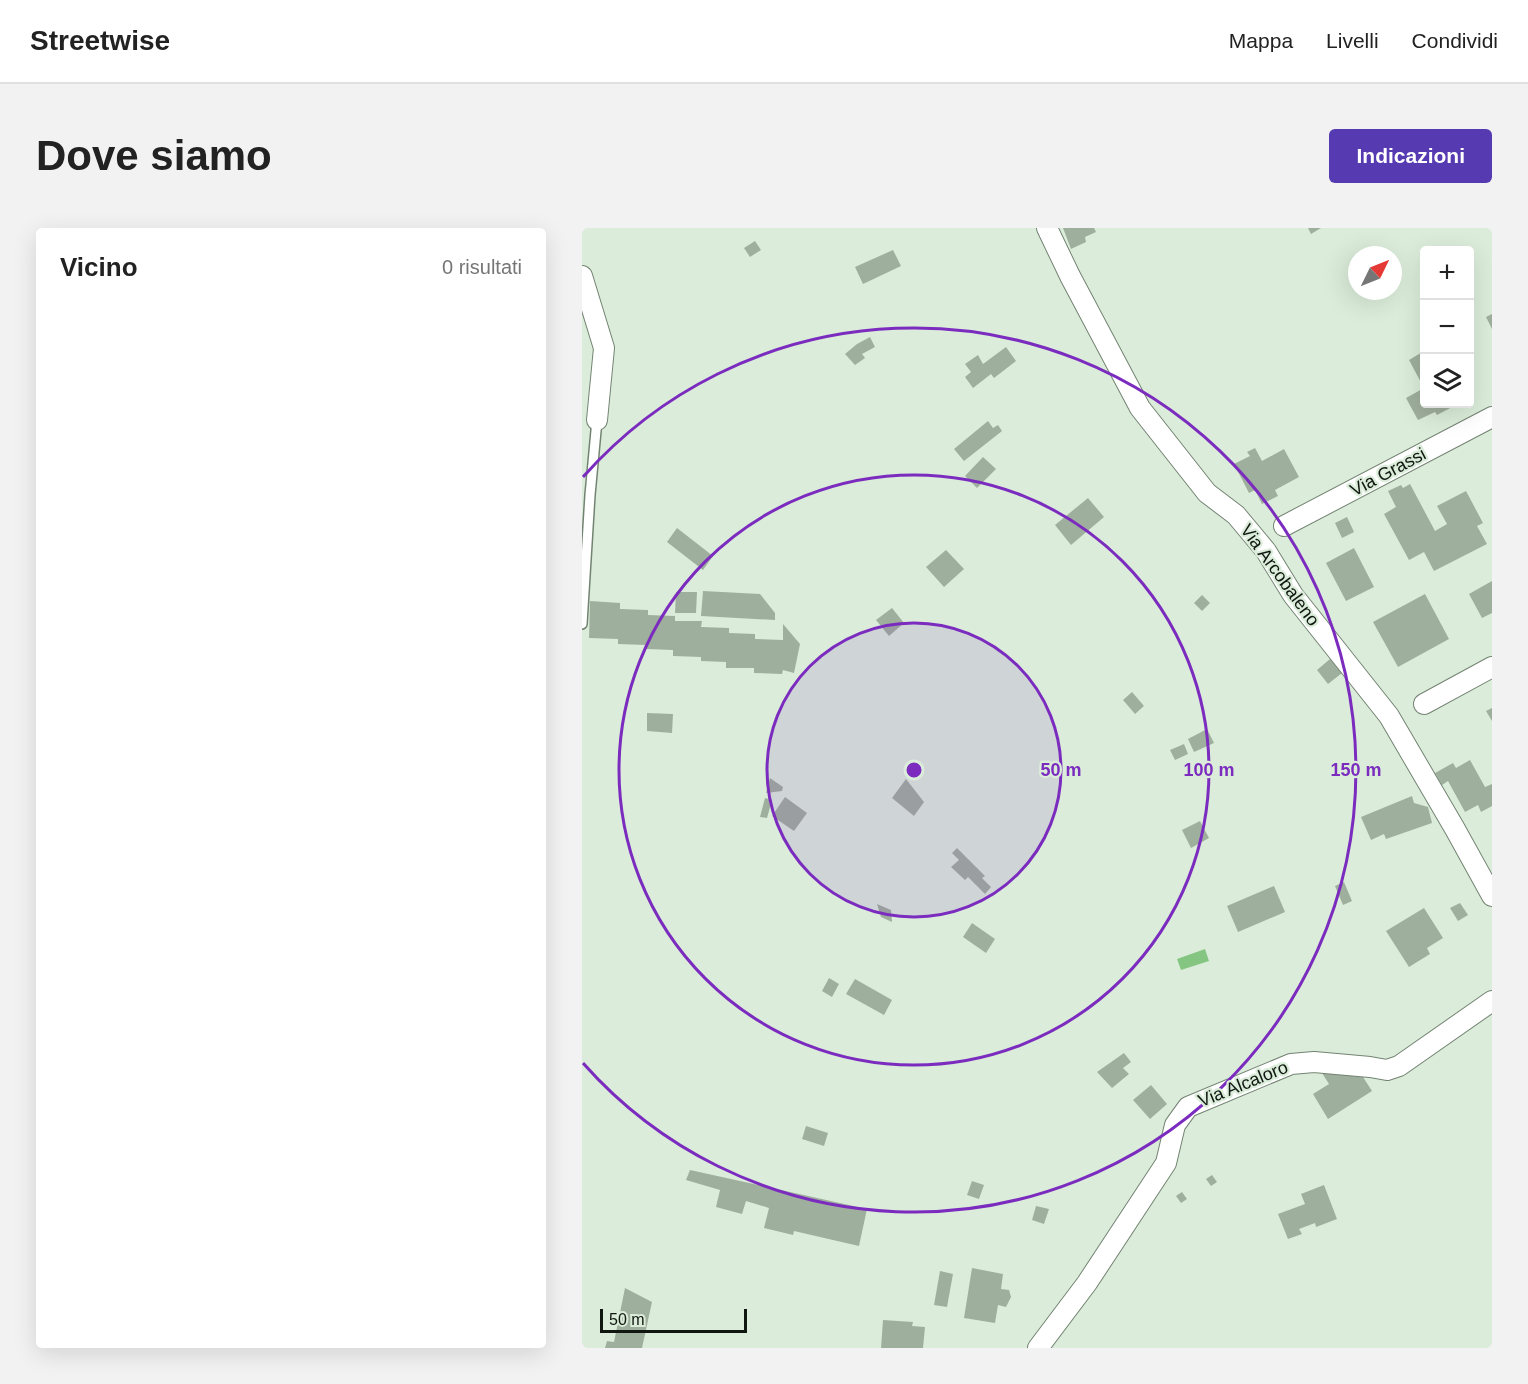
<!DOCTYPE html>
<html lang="it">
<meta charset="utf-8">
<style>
:root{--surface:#fff;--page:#f2f2f2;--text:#222;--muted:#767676;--line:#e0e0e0;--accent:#563ab2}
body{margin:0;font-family:Arial,sans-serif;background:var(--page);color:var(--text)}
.controls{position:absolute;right:18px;top:18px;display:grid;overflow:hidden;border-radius:6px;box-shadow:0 6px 24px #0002}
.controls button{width:54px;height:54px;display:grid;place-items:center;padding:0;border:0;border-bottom:2px solid var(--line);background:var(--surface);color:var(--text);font:30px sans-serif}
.compass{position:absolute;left:766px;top:18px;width:54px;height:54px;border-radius:50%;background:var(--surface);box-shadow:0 6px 24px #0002;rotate:47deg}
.scale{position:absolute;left:18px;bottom:15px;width:147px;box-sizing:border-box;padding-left:6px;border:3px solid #101610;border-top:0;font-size:16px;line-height:21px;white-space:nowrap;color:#101610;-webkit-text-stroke:4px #dbedda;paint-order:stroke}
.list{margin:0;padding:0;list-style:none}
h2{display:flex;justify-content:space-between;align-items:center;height:78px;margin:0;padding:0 24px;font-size:26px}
h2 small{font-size:20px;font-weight:400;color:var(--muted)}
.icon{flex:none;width:33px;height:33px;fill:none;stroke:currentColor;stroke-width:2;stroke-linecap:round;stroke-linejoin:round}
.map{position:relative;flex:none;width:910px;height:1120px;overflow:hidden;border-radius:6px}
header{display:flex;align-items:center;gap:36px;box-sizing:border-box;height:84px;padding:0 30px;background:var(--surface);border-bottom:2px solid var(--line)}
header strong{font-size:28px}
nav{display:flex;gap:33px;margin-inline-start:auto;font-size:21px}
.intro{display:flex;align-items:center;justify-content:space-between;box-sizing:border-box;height:144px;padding:0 36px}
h1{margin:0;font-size:42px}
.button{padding:15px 27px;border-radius:6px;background:var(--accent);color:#fff;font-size:21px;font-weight:700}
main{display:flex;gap:36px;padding:0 36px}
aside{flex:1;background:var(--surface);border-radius:6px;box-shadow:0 6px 24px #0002}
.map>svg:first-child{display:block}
</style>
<header>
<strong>Streetwise</strong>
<nav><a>Mappa</a><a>Livelli</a><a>Condividi</a></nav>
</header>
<div class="intro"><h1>Dove siamo</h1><a class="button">Indicazioni</a></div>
<main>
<aside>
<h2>Vicino<small>0 risultati</small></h2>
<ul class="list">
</ul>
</aside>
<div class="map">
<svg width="910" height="1120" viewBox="0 0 910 1120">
<rect width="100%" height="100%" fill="#dbedda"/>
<!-- water -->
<polygon fill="#84c681" points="623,721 627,733 599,742 595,731"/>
<!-- building -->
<g fill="#9faf9d">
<polygon points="481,0 512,0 514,4 503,9 504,14 489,21"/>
<polygon points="726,0 739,0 729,6"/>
<polygon points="173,13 179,22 168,29 162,20"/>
<polygon points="311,22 319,38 281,56 273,39"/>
<polygon points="910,86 910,101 904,89"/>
<polygon points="288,109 293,119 280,126 283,130 273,137 263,126 275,116"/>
<polygon points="424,119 434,133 412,150 409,146 391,160 383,149 389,144 383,136 396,127 401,136"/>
<polygon points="842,123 842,176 870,176 872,178 855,187 853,184 836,192 824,170 842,160 827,132"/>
<polygon points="406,193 411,200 416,197 420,203 382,233 372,221"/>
<polygon points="673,220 680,233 702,221 717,249 693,262 696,268 680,276 673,262 667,265 652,236 668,228 665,224"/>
<polygon points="401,229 414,241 395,260 383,248"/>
<polygon points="828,256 853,303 865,296 855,278 884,263 901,295 895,298 905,316 852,343 842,324 827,332 802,286 814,279 806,263 819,257 821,260"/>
<polygon points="506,270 522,289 489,317 473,297"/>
<polygon points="765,289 772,304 760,310 753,295"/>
<polygon points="95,300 131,328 121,342 85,314"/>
<polygon points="772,320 792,359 764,373 744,335"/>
<polygon points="364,322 382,341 362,359 344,339"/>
<polygon points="910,353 910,385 900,390 887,366"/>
<polygon points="121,363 178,366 193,385 193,392 119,388"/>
<polygon points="94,364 115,364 114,385 93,385"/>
<polygon points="843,366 867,411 816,439 791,394"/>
<polygon points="620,367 628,375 620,383 612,375"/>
<polygon points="8,373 38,375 38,381 66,382 66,387 93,388 93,393 120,393 119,399 147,400 147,405 173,406 173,411 201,412 201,396 218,416 212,445 201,442 200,446 172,445 172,440 144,440 144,434 119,433 119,429 91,428 91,422 64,421 64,417 36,416 36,411 7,410"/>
<polygon points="310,380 322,395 307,408 294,392"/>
<polygon points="748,431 760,445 746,456 735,442"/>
<polygon points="550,464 562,478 553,486 541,472"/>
<polygon points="910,480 910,493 904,483"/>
<polygon points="65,485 91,486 90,505 65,503"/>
<polygon points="625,501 632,515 612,524 606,511"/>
<polygon points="602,516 606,526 593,532 588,522"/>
<polygon points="888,532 903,559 910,556 910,578 899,584 896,577 883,584 866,553 860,557 853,545 871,535 874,540"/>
<polygon points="188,550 201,559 200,563 184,565"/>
<polygon points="324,551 342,574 332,588 310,570"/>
<polygon points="830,568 832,575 846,579 850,595 804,611 802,606 789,612 779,589"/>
<polygon points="203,569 225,585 212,603 190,588"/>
<polygon points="183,570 190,572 185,590 178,589"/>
<polygon points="618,593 627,610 609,620 600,602"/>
<polygon points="375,620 403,648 400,650 409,659 403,666 386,649 383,652 369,639 377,632 370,625"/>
<polygon points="762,654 770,673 761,677 753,658"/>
<polygon points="692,658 703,684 656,704 645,678"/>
<polygon points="878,675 886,687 876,693 868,680"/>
<polygon points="295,676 309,682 310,694 299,689"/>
<polygon points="842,680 861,710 845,720 848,726 827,739 804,703"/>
<polygon points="390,695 413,711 404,725 381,709"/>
<polygon points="247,750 257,756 250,769 240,763"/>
<polygon points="273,751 310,772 302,787 264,766"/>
<polygon points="542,825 549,834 541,840 547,846 530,860 515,844"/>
<polygon points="740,845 781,849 790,863 746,891 731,866 747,856"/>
<polygon points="569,857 585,876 568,891 551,872"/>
<polygon points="224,898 246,905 242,918 220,911"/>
<polygon points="108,942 285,981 277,1018 212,1003 211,1007 182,1000 187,980 164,973 160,986 134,979 138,962 104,952"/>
<polygon points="630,947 635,954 629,958 624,951"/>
<polygon points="390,953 402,957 397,971 385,967"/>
<polygon points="742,957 755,991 734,999 733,995 717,1001 720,1006 706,1011 696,986 723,976 719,966"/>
<polygon points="600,964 605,971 599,975 594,968"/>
<polygon points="454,978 467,981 462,996 450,992"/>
<polygon points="390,1040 421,1046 419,1061 427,1062 429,1069 424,1079 416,1077 413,1095 382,1090"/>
<polygon points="358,1043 371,1046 365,1079 352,1077"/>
<polygon points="43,1060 70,1074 60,1120 23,1120 25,1113 32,1114"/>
<polygon points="301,1092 331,1094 330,1098 343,1099 341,1120 299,1120"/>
</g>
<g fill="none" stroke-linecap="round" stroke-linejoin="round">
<defs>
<polyline id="service" points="0,396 8,267 15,192"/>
<g id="minor">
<polyline points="465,0 488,48 558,180 625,265 654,287 684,323 711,367 807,488 873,601 910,668"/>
<polyline points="0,48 22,120 15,192"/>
<polyline points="702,298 910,189"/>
<polyline points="842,476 910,439"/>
<polyline points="456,1120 505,1055 584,935 593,897 606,879 709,836 732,834 788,839 805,842 817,838 910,773"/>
</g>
</defs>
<!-- service casing -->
<use href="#service" stroke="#738372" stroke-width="12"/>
<!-- minor casing -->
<use href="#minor" stroke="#738372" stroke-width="22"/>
<!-- service -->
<use href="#service" stroke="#fff" stroke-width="9"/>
<!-- minor -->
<use href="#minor" stroke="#fff" stroke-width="20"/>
</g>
<!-- distance rings -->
<circle cx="332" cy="542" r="147" fill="#7b2cbf" fill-opacity=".12"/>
<g fill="none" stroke="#7b2cbf" stroke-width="3">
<circle cx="332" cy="542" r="147"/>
<circle cx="332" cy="542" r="295"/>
<path d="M1 249A442 442 0 1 1 1 835"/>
</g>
<g text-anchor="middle" stroke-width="4.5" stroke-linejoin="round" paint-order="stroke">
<!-- street labels -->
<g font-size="18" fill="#101610" stroke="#dbedda">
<text transform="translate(806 244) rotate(-28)" y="6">Via Grassi</text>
<text transform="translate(698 347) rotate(54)" y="6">Via Arcobaleno</text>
<text transform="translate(661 856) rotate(-22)" y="6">Via Alcaloro</text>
</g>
</g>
<circle cx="332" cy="542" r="9" fill="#7b2cbf" stroke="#dbedda" stroke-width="3"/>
<g font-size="18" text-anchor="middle" font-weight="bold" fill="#7b2cbf" stroke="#dbedda" stroke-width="4.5" stroke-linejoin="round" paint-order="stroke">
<text x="479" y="548">50 m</text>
<text x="627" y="548">100 m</text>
<text x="774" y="548">150 m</text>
</g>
</svg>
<div class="controls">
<button>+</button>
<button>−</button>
<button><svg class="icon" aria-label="layers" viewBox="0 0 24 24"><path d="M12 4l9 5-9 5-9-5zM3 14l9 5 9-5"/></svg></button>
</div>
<svg class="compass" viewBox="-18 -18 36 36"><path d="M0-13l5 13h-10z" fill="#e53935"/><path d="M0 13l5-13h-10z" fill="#767676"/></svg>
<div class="scale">50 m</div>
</div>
</main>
